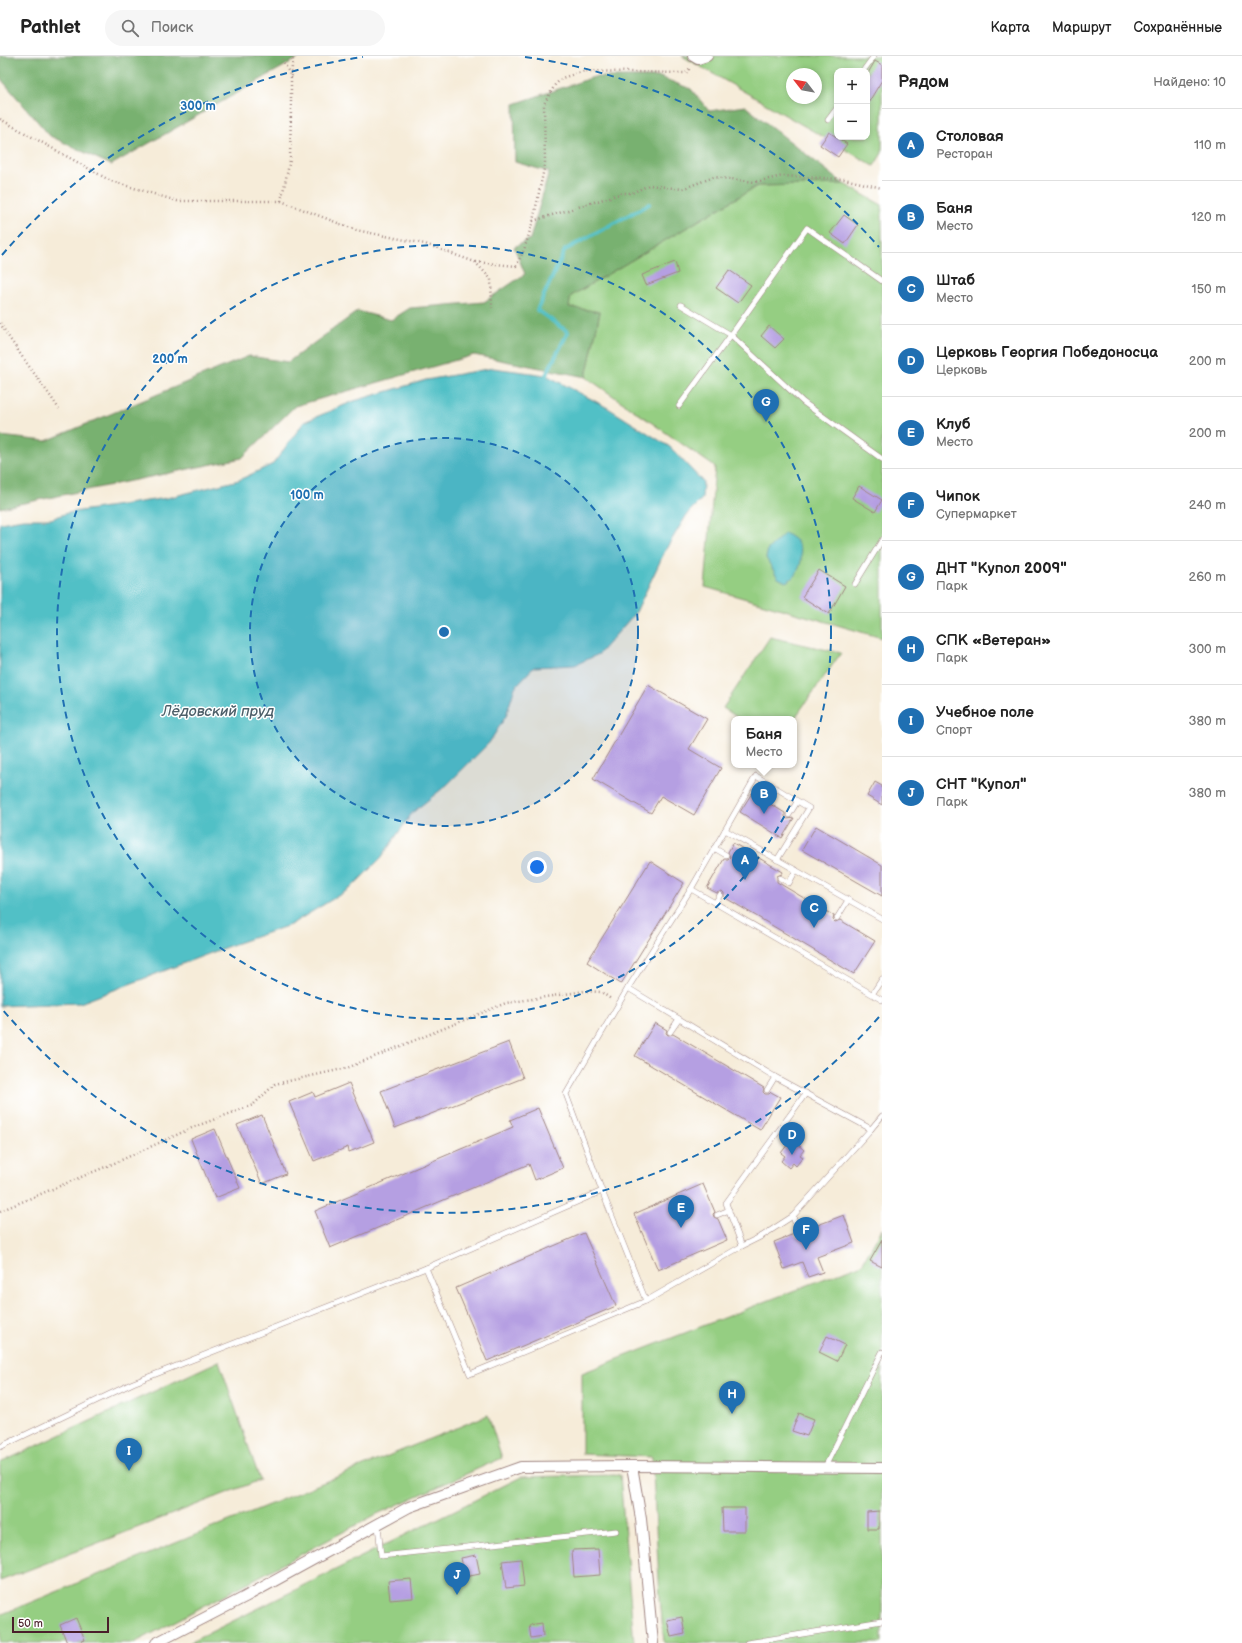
<!DOCTYPE html>
<html lang="ru">
<meta charset="utf-8">
<style>
:root{--surface:#fff;--page:#f6f6f6;--text:#222;--muted:#767676;--line:#e0e0e0;--accent:#1f6fb2}
body{margin:0;font-family:"Balsamiq Sans",sans-serif;background:var(--page);color:var(--text)}
.controls{position:absolute;right:12px;top:12px;display:grid;overflow:hidden;border-radius:8px;box-shadow:0 2px 6px #0003}
.controls button{width:36px;height:36px;display:grid;place-items:center;padding:0;border:0;border-bottom:1px solid var(--line);background:var(--surface);color:var(--text);font:20px sans-serif}
.compass{position:absolute;left:786px;top:12px;width:36px;height:36px;border-radius:50%;background:var(--surface);box-shadow:0 2px 6px #0003;rotate:301deg}
.scale{position:absolute;left:12px;bottom:10px;width:97px;box-sizing:border-box;padding-left:4px;border:2px solid #4a1f2b;border-top:0;font-size:11px;line-height:14px;white-space:nowrap;color:#4a1f2b;-webkit-text-stroke:3px #fff;paint-order:stroke}
.you{position:absolute;left:537px;top:811px;width:14px;height:14px;margin:-10px;border:3px solid #fff;border-radius:50%;background:#1a73e8;box-shadow:0 0 0 6px #1a73e833}
.badge{display:grid;place-items:center;width:26px;height:26px;border-radius:50%;background:var(--accent);color:#fff;font-size:13px;font-weight:700}
.pin{position:absolute;translate:-50% -33px;filter:drop-shadow(0 1px 2px #0008)}
.pin::after{content:'';position:absolute;top:21px;width:14px;height:12px;background:inherit;clip-path:polygon(0 0,100% 0,50% 100%)}
.popup{position:absolute;left:731px;top:660px;width:66px;height:52px;box-sizing:border-box;display:grid;place-content:center;border-radius:8px;background:var(--surface);filter:drop-shadow(0 1px 3px #0005);font-size:13px;white-space:nowrap;color:var(--muted)}
.popup b{font-size:15px;color:var(--text)}
.popup::after{content:'';position:absolute;left:50%;top:100%;margin-left:-8px;border:8px solid transparent;border-top-color:var(--surface)}
.list{margin:0;padding:0;list-style:none}
h2{display:flex;justify-content:space-between;align-items:center;height:52px;margin:0;padding:0 16px;font-size:17px}
h2 small{font-size:13px;font-weight:400;color:var(--muted)}
.list li{display:grid;grid-template-columns:26px 1fr auto;gap:12px;align-items:center;box-sizing:border-box;height:72px;padding:0 16px;border-top:1px solid var(--line)}
.list b{display:block;font-size:15px;white-space:nowrap}
.list p{margin:0;font-size:13px;white-space:nowrap;color:var(--muted)}
.list em{font-size:13px;font-style:normal;color:var(--muted)}
.icon{flex:none;width:22px;height:22px;fill:none;stroke:currentColor;stroke-width:2;stroke-linecap:round;stroke-linejoin:round}
.map{position:relative;flex:none;width:882px;height:1587px;overflow:hidden}
header{display:flex;align-items:center;gap:24px;box-sizing:border-box;height:56px;padding:0 20px;background:var(--surface);border-bottom:1px solid var(--line)}
header strong{font-size:19px}
nav{display:flex;gap:22px;margin-inline-start:auto;font-size:14px}
.search{width:280px;height:36px;background:var(--page);display:flex;align-items:center;gap:10px;box-sizing:border-box;padding:0 14px;border-radius:22px;color:var(--muted);font-size:15px}
main{display:flex}
aside{flex:1;background:var(--surface)}
.map>svg:first-child{display:block}
</style>
<header>
<strong>Pathlet</strong>
<div class="search"><svg class="icon" aria-label="search" viewBox="0 0 24 24"><circle cx="10" cy="10" r="6"/><path d="M15 15l6 6"/></svg>Поиск</div>
<nav><a>Карта</a><a>Маршрут</a><a>Сохранённые</a></nav>
</header>
<main>
<div class="map">
<svg width="882" height="1587" viewBox="0 0 882 1587">
<rect width="100%" height="100%" fill="#fff"/>
<filter id="ink" filterUnits="userSpaceOnUse"><feTurbulence type="fractalNoise" baseFrequency=".025" numOctaves="2"/><feDisplacementMap in="SourceGraphic" scale="8" xChannelSelector="R" yChannelSelector="G"/><feConvolveMatrix kernelMatrix="1 2 1 2 8 2 1 2 1" color-interpolation-filters="sRGB"/></filter>
<filter id="wash" filterUnits="userSpaceOnUse"><feTurbulence type="fractalNoise" baseFrequency=".012" numOctaves="4" result="noise"/><feDisplacementMap in="SourceGraphic" scale="16" xChannelSelector="R" yChannelSelector="G"/><feGaussianBlur stdDeviation="0.9" result="paint"/><feColorMatrix in="noise" values="0 0 0 0 0 0 0 0 0 0 0 0 0 0 0 0 0 1.4 0 .05"/><feComposite in="paint" operator="in"/></filter>
<g filter="url(#wash)">
<rect width="100%" height="100%" fill="#f6ecd9"/>
<!-- green -->
<g fill="#95ce82" stroke="#707656" fill-rule="evenodd">
<path d="M 682,0 L 882,0 L 882,97 L 874,110 ZM 837,15 L 867,15 L 867,81 L 837,81 ZM 792,18 L 816,18 L 816,42 L 792,42 Z"/>
<polygon points="844,128 882,149 882,582 705,531 715,411 586,321 600,256 568,251 571,240 757,130"/>
<polygon points="770,581 841,597 794,663 740,663 723,652"/>
<polygon points="882,1173 882,1587 664,1587 660,1542 652,1401 582,1398 582,1317 862,1208"/>
<polygon points="219,1305 260,1424 0,1525 0,1407"/>
<polygon points="488,1359 502,1402 377,1458 134,1587 0,1587 0,1559"/>
<polygon points="620,1419 634,1587 189,1587 521,1421"/>
</g>
<!-- forest -->
<g fill="#78b170" stroke="#61684e">
<polygon points="0,0 302,0 111,109 50,80 0,22"/>
<polygon points="594,21 660,21 691,33 709,55 745,50 844,128 757,130 571,240 569,251 600,256 586,321 474,299 295,350 242,402 0,452 0,380 46,385 249,300 288,306 358,255 391,264 410,252 484,246 525,218 514,191 530,183 549,116 515,106 514,48"/>
</g>
<!-- water -->
<g fill="#51c0c6" stroke="#4e7078">
<polygon points="493,312 546,319 608,352 670,391 703,426 702,443 688,457 666,493 636,556 599,598 575,609 534,611 515,631 506,660 489,687 448,728 412,757 381,802 351,832 290,869 229,890 80,947 0,950 0,467 23,463 51,463 67,457 167,442 239,424 273,408 304,366 354,345 426,324"/>
<path d="M 785,477 C 788,479 793,482 796,485 C 806,498 801,519 786,526 L 778,522 L 766,502 L 768,493 Z"/>
</g>
<g fill="none" stroke-linecap="round" stroke-linejoin="round">
<!-- stream -->
<polyline stroke="#51c0c6" stroke-width="4" points="546,319 568,276 537,254 565,194 649,148"/>
</g>
<g id="blocks">
<!-- building -->
<g fill="#b59fe2">
<polygon points="875,5 882,9 882,24 867,49 867,19"/>
<polygon points="829,76 847,88 838,101 820,89"/>
<polygon points="844,159 858,169 845,188 830,177"/>
<polygon points="675,206 678,217 646,229 642,219"/>
<polygon points="729,214 751,229 738,247 716,232"/>
<polygon points="769,270 784,283 775,292 761,280"/>
<polygon points="859,430 882,444 875,456 852,442"/>
<polygon points="819,514 845,530 829,558 802,541"/>
<polygon points="648,629 707,663 689,693 721,712 694,759 661,740 651,757 593,723"/>
<polygon points="875,726 882,730 882,749 867,740"/>
<polygon points="752,737 785,757 785,761 787,763 794,762 782,782 740,756"/>
<polygon points="816,770 882,809 882,840 802,794"/>
<polygon points="733,787 783,816 782,818 777,820 777,826 834,860 833,864 835,866 840,864 875,885 854,918 724,841 724,837 722,835 717,837 707,832 724,803 728,803 730,801 728,796"/>
<polygon points="650,805 684,827 621,928 587,906"/>
<polygon points="655,967 667,974 666,977 668,979 673,978 764,1032 763,1036 765,1038 769,1038 771,1036 780,1041 760,1074 635,1000"/>
<polygon points="509,986 523,1022 395,1072 381,1035"/>
<polygon points="349,1027 374,1086 349,1096 348,1091 314,1105 289,1046 313,1036 315,1041"/>
<polygon points="538,1052 563,1112 535,1124 529,1108 330,1192 315,1155 513,1071 510,1064"/>
<polygon points="262,1059 286,1118 262,1128 237,1069"/>
<polygon points="215,1073 240,1132 215,1142 191,1083"/>
<polygon points="796,1087 804,1094 800,1099 803,1101 796,1110 793,1107 789,1112 781,1105 785,1100 781,1097 788,1088 792,1092"/>
<polygon points="703,1128 715,1156 713,1158 714,1161 718,1163 727,1184 658,1214 634,1158"/>
<polygon points="844,1159 854,1187 817,1201 823,1216 808,1221 802,1206 784,1213 774,1186 794,1178 797,1181 799,1181 802,1178 802,1175"/>
<polygon points="584,1177 616,1250 487,1305 456,1232"/>
<polygon points="882,1184 882,1211 870,1205"/>
<polygon points="827,1280 845,1289 837,1305 819,1296"/>
<polygon points="799,1357 814,1363 807,1380 792,1375"/>
<polygon points="722,1452 745,1452 745,1475 723,1475"/>
<polygon points="879,1455 879,1473 867,1473 867,1456"/>
<polygon points="598,1493 600,1519 574,1521 572,1494"/>
<polygon points="476,1499 480,1518 465,1521 461,1502"/>
<polygon points="521,1503 524,1530 506,1532 502,1505"/>
<polygon points="411,1523 413,1542 390,1544 388,1525"/>
<polygon points="682,1561 685,1578 671,1581 667,1564"/>
<polygon points="76,1562 85,1584 77,1587 67,1587 60,1569"/>
<polygon points="542,1567 543,1580 531,1582 529,1569"/>
</g>
</g>
</g>
<g filter="url(#ink)">
<use href="#blocks" fill-opacity="0" stroke="#a08682" stroke-width="1"/>
<g fill="none" stroke-linecap="round" stroke-linejoin="round">
<defs>
<g id="service">
<polyline points="863,15 874,0"/>
<polyline points="828,64 837,52"/>
<polyline points="882,225 807,172 731,279 803,346 882,403"/>
<polyline points="679,350 731,279 681,249"/>
<polyline points="855,528 882,484"/>
<polyline points="789,759 797,746"/>
<polyline points="725,774 756,720 809,752 777,804"/>
<polyline points="714,792 726,799"/>
<polyline points="780,822 789,827 796,814"/>
<polyline points="691,833 725,774 882,863"/>
<polyline points="715,847 720,839"/>
<polyline points="837,862 848,844"/>
<polyline points="873,937 882,923"/>
<polyline points="670,976 679,963"/>
<polyline points="767,1034 775,1021"/>
<polyline points="871,1073 882,1060"/>
<polyline points="602,1135 646,1245 742,1190 762,1180 793,1160 871,1073 775,1021 628,932"/>
<polyline points="717,1159 729,1154"/>
<polyline points="793,1160 798,1177"/>
<polyline points="742,1190 726,1147 806,1037"/>
<polyline points="426,1212 470,1318 646,1245"/>
<polyline points="0,1391 133,1327 426,1212 602,1135 566,1038 628,932 691,833 882,944"/>
<polyline points="825,1411 882,1296"/>
<polyline points="378,1469 381,1500 616,1475"/>
<polyline points="747,1587 882,1565"/>
</g>
<g id="minor">
<polyline points="693,0 698,3 707,0"/>
<polyline points="632,1410 641,1463 653,1587"/>
<polyline points="156,1587 245,1541 409,1451 521,1411 632,1410 882,1412"/>
</g>
</defs>
<!-- service casing -->
<use href="#service" stroke="#a08682" stroke-width="6"/>
<!-- minor casing -->
<use href="#minor" stroke="#a08682" stroke-width="12"/>
<!-- path -->
<g stroke="#a08682" stroke-width="2.5" stroke-dasharray="1 3" stroke-linecap="butt">
<polyline points="291,20 293,0"/>
<polyline points="0,63 111,125 177,145 281,145 356,174 425,188 475,206 491,223 492,252"/>
<polyline points="281,145 290,104 291,52 291,21 281,0"/>
<polyline points="533,165 623,137 632,137 649,129 682,133 714,121 755,126 783,120 844,123 882,132"/>
<polyline points="476,206 516,210 524,194 533,165 545,108 544,48 555,29 562,22 584,15 681,17 686,17 691,11"/>
<path d="M 0,267 C 18,297 40,324 59,353"/>
<polyline points="0,1155 117,1106 194,1071 253,1049 275,1028 347,1012 506,947 585,935 601,936 611,943"/>
</g>
<!-- service -->
<use href="#service" stroke="#fff" stroke-width="5"/>
<!-- minor -->
<use href="#minor" stroke="#fff" stroke-width="10"/>
</g>
</g>
<!-- distance rings -->
<circle cx="444" cy="576" r="194" fill="#1f6fb2" fill-opacity=".12"/>
<g fill="none" stroke="#1f6fb2" stroke-width="2" stroke-dasharray="7 5">
<circle cx="444" cy="576" r="194"/>
<circle cx="444" cy="576" r="387"/>
<path d="M879 961A581 581 0 0 1 2 953M2 199A581 581 0 0 1 363 1M525 1A581 581 0 0 1 879 191"/>
</g>
<g text-anchor="middle" stroke-width="3" stroke-linejoin="round" paint-order="stroke">
<!-- water labels -->
<g font-size="15" font-style="italic" fill="#4d5f69" stroke="#fff">
<text x="218" y="660">Лёдовский пруд</text>
</g>
</g>
<circle cx="444" cy="576" r="6" fill="#1f6fb2" stroke="#fff" stroke-width="2"/>
<g font-size="12" text-anchor="middle" font-weight="bold" fill="#1f6fb2" stroke="#fff" stroke-width="3" stroke-linejoin="round" paint-order="stroke">
<text x="198" y="54">300 m</text>
<text x="170" y="307">200 m</text>
<text x="307" y="443">100 m</text>
</g>
</svg>
<div class="controls">
<button>+</button>
<button>−</button>
</div>
<svg class="compass" viewBox="-18 -18 36 36"><path d="M0-13l5 13h-10z" fill="#e53935"/><path d="M0 13l5-13h-10z" fill="#767676"/></svg>
<div class="scale">50 m</div>
<div class="you"></div>
<div class="pin badge" style="left:745px;top:824px">A</div>
<div class="pin badge" style="left:764px;top:758px">B</div>
<div class="popup"><b>Баня</b>Место</div>
<div class="pin badge" style="left:814px;top:872px">C</div>
<div class="pin badge" style="left:792px;top:1099px">D</div>
<div class="pin badge" style="left:681px;top:1172px">E</div>
<div class="pin badge" style="left:806px;top:1194px">F</div>
<div class="pin badge" style="left:766px;top:366px">G</div>
<div class="pin badge" style="left:732px;top:1358px">H</div>
<div class="pin badge" style="left:129px;top:1415px">I</div>
<div class="pin badge" style="left:457px;top:1539px">J</div>
</div>
<aside>
<h2>Рядом<small>Найдено: 10</small></h2>
<ul class="list">
<li><span class="badge">A</span><div><b>Столовая</b><p>Ресторан</p></div><em>110 m</em></li>
<li><span class="badge">B</span><div><b>Баня</b><p>Место</p></div><em>120 m</em></li>
<li><span class="badge">C</span><div><b>Штаб</b><p>Место</p></div><em>150 m</em></li>
<li><span class="badge">D</span><div><b>Церковь Георгия Победоносца</b><p>Церковь</p></div><em>200 m</em></li>
<li><span class="badge">E</span><div><b>Клуб</b><p>Место</p></div><em>200 m</em></li>
<li><span class="badge">F</span><div><b>Чипок</b><p>Супермаркет</p></div><em>240 m</em></li>
<li><span class="badge">G</span><div><b>ДНТ &quot;Купол 2009&quot;</b><p>Парк</p></div><em>260 m</em></li>
<li><span class="badge">H</span><div><b>СПК «Ветеран»</b><p>Парк</p></div><em>300 m</em></li>
<li><span class="badge">I</span><div><b>Учебное поле</b><p>Спорт</p></div><em>380 m</em></li>
<li><span class="badge">J</span><div><b>СНТ &quot;Купол&quot;</b><p>Парк</p></div><em>380 m</em></li>
</ul>
</aside>
</main>
